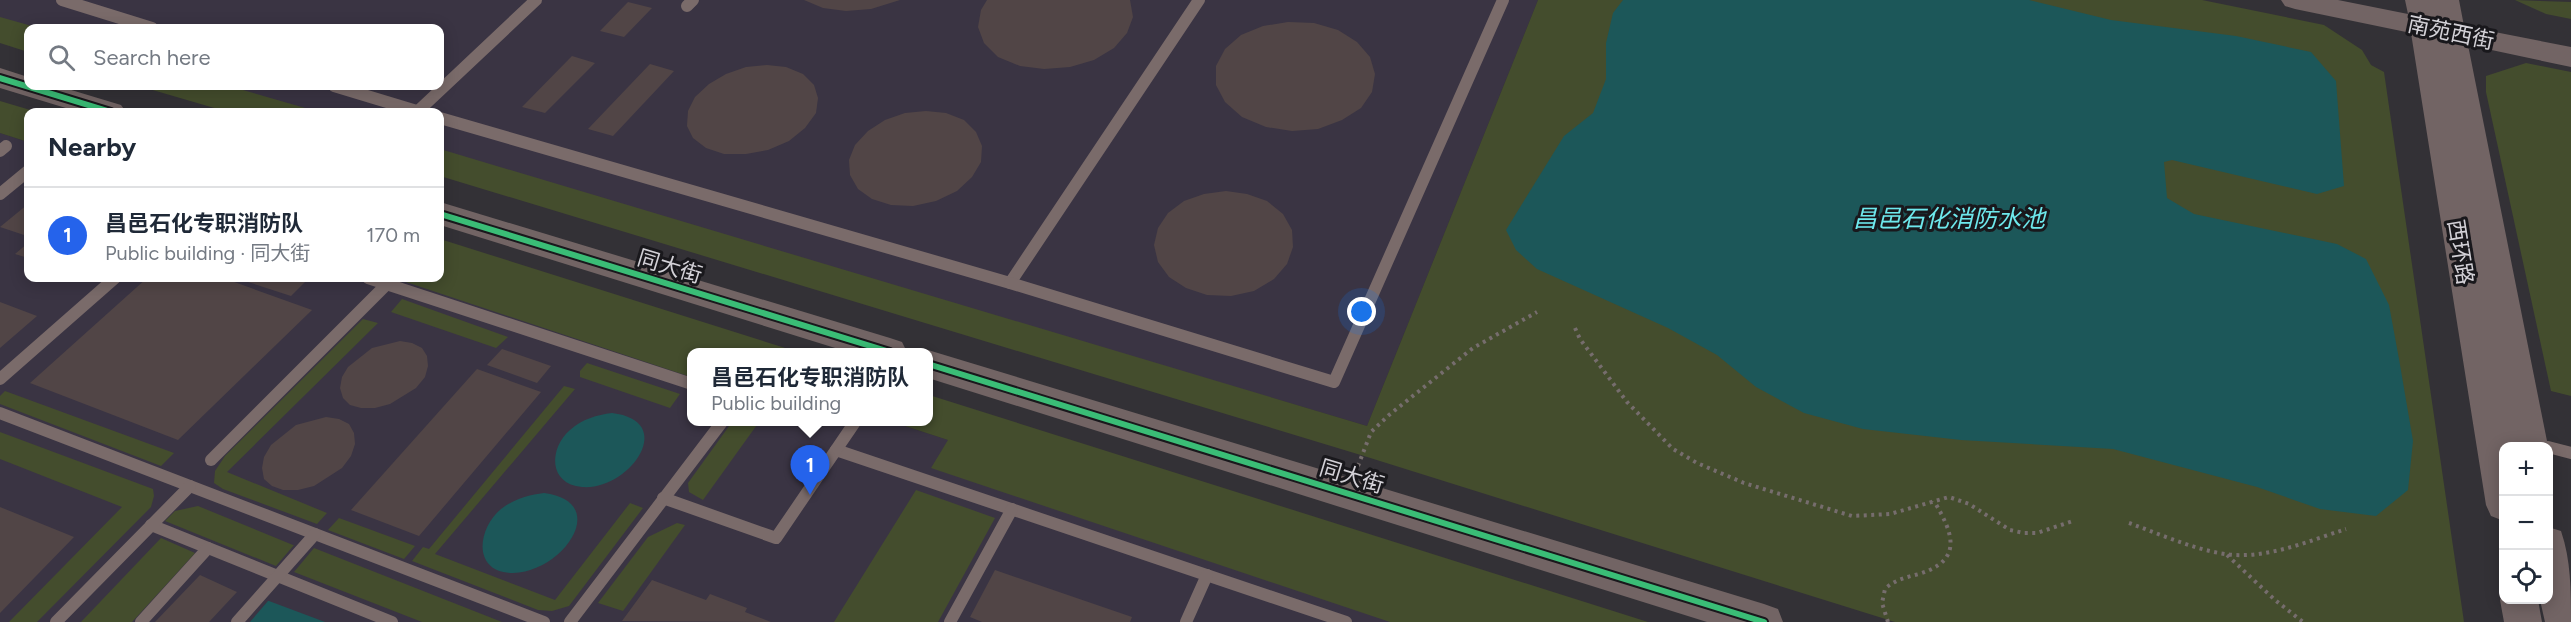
<!DOCTYPE html>
<meta charset="utf-8">
<style>
:root{--surface:#fff;--page:#f6f6f7;--text:#1f2937;--muted:#747a83;--line:#e0e1e3;--accent:#2563eb}
body{margin:0;font-family:Figtree,"Noto Sans SC",sans-serif;background:var(--page);color:var(--text)}
.controls{position:absolute;right:18px;bottom:18px;display:grid;overflow:hidden;border-radius:12px;box-shadow:0 3px 15px #0003}
.controls button{width:54px;height:54px;display:grid;place-items:center;padding:0;border:0;border-bottom:2px solid var(--line);background:var(--surface);color:var(--text);font:30px sans-serif}
.you{position:absolute;left:1362px;top:312px;width:21px;height:21px;margin:-15px;border:4px solid #fff;border-radius:50%;background:#1a73e8;box-shadow:0 0 0 9px #1a73e833}
.badge{display:grid;place-items:center;width:39px;height:39px;border-radius:50%;background:var(--accent);color:#fff;font-size:20px;font-weight:700}
.pin{position:absolute;translate:-50% -50px;filter:drop-shadow(0 2px 3px #0008)}
.pin::after{content:'';position:absolute;top:32px;width:21px;height:18px;background:inherit;clip-path:polygon(0 0,100% 0,50% 100%)}
.popup{position:absolute;left:687px;top:348px;width:246px;height:78px;box-sizing:border-box;display:grid;place-content:center;border-radius:12px;background:var(--surface);filter:drop-shadow(0 2px 4px #0005);font-size:20px;white-space:nowrap;color:var(--muted)}
.popup b{font-size:22px;color:var(--text)}
.popup::after{content:'';position:absolute;left:50%;top:100%;margin-left:-12px;border:12px solid transparent;border-top-color:var(--surface)}
.list{margin:0;padding:0;list-style:none}
h2{display:flex;justify-content:space-between;align-items:center;height:78px;margin:0;padding:0 24px;font-size:26px}
h2 small{font-size:20px;font-weight:400;color:var(--muted)}
.list li{display:grid;grid-template-columns:39px 1fr auto;gap:18px;align-items:center;box-sizing:border-box;height:96px;padding:0 24px;border-top:2px solid var(--line)}
.list b{display:block;font-size:22px;white-space:nowrap}
.list p{margin:0;font-size:20px;white-space:nowrap;color:var(--muted)}
.list em{font-size:20px;font-style:normal;color:var(--muted)}
.icon{flex:none;width:33px;height:33px;fill:none;stroke:currentColor;stroke-width:2;stroke-linecap:round;stroke-linejoin:round}
.map{position:relative;flex:none;width:2571px;height:622px;overflow:hidden}
.search{position:absolute;background:var(--surface);box-shadow:0 3px 15px #0003;left:24px;top:24px;width:420px;height:66px;display:flex;align-items:center;gap:15px;box-sizing:border-box;padding:0 21px;border-radius:12px;color:var(--muted);font-size:22px}
.panel{position:absolute;background:var(--surface);box-shadow:0 3px 15px #0003;left:24px;top:108px;width:420px;height:174px;border-radius:12px}
.map>svg:first-child{display:block}
</style>
<div class="map">
<svg width="2571" height="622" viewBox="0 0 2571 622">
<rect width="100%" height="100%" fill="#333136"/>
<!-- built -->
<g fill="#3a3443">
<polygon points="0,0 1538,0 1367,426 440,152 440,112 307,112 215,86 440,86 440,28 28,28 0,22"/>
<polygon points="0,133 28,142 28,278 440,278 440,275 691,357 692,422 893,422 1505,622 0,622"/>
</g>
<!-- green -->
<g fill="#444d2d">
<polygon points="1538,0 2202,0 2324,25 2362,50 2371,65 2384,72 2464,622 1895,622 1364,456 440,176 440,149 1367,426"/>
<polygon points="2515,0 2571,2 2571,19 2546,14"/>
<polygon points="0,17 39,28 28,28 28,52 0,43"/>
<polygon points="2526,63 2571,72 2571,396 2551,391 2486,92 2486,76"/>
<polygon points="139,86 229,86 319,112 228,112"/>
<polygon points="0,101 37,112 28,112 28,142 0,133"/>
<polygon points="440,239 798,352 692,352 691,377 394,278 440,278"/>
<polygon points="402,299 508,337 496,348 391,312"/>
<polygon points="363,319 378,323 227,472 327,513 317,524 223,489 214,483 215,471 225,456"/>
<polygon points="587,363 680,394 670,408 580,377 580,371"/>
<polygon points="564,386 575,389 435,554 555,600 630,503 643,508 569,606 552,611 538,610 412,561 423,547 429,549"/>
<polygon points="5,391 174,453 161,466 0,404 0,396"/>
<polygon points="929,395 1648,622 1390,622 931,468 948,440 893,422 928,422"/>
<polygon points="732,422 759,422 703,500 689,492 688,483"/>
<polygon points="0,432 153,489 154,496 151,507 37,622 9,622 122,507 0,459"/>
<polygon points="916,490 995,518 938,622 834,622"/>
<polygon points="198,506 293,545 294,545 276,566 165,521 175,511"/>
<polygon points="339,518 415,546 404,559 328,530"/>
<polygon points="677,523 685,525 623,611 598,603 648,537"/>
<polygon points="161,538 195,553 132,622 81,622"/>
<polygon points="314,548 502,622 422,622 294,572"/>
</g>
<!-- water -->
<g fill="#1c5759">
<polygon points="1623,0 2029,0 2111,20 2236,36 2311,52 2336,81 2344,186 2317,194 2172,160 2164,162 2167,198 2194,214 2337,244 2366,259 2389,305 2399,359 2413,441 2408,490 2376,516 2320,509 2257,487 2113,449 1961,440 1863,429 1804,413 1756,387 1717,355 1668,328 1537,269 1516,250 1506,230 1564,136 1593,113 1606,79 1606,43 1613,13"/>
<path d="M 612,413 C 679,421 629,491 582,487 C 548,484 549,448 570,430 C 582,419 597,415 612,413 Z"/>
<path d="M 544,493 C 612,502 563,572 513,573 C 472,573 477,529 501,509 C 514,499 528,495 544,493 Z"/>
<polygon points="268,601 269,601 325,622 250,622"/>
</g>
<!-- building -->
<g fill="#514546">
<polygon points="804,0 900,0 871,9 846,11 823,8"/>
<polygon points="987,0 1130,0 1133,17 1127,33 1114,48 1094,60 1070,67 1044,69 1020,66 998,57 984,43 978,27 981,10"/>
<polygon points="628,2 652,8 624,37 600,31"/>
<polygon points="1288,22 1314,23 1338,30 1357,42 1370,57 1375,74 1372,92 1361,108 1342,120 1318,129 1292,131 1266,127 1242,117 1225,102 1216,85 1216,66 1225,49 1241,35 1263,26"/>
<polygon points="572,56 595,63 545,113 522,107"/>
<polygon points="650,64 674,71 613,136 588,129"/>
<polygon points="767,65 786,67 803,74 814,85 818,98 816,113 805,128 789,141 768,150 746,154 724,154 706,148 693,138 687,126 688,111 695,97 709,84 726,74 746,67"/>
<polygon points="926,111 946,113 964,120 976,132 982,146 981,162 972,177 957,191 936,201 913,206 891,205 872,199 858,189 850,175 849,160 855,145 868,131 885,120 905,113"/>
<polygon points="1226,191 1247,194 1267,201 1283,214 1292,230 1293,247 1287,264 1274,279 1254,291 1231,296 1207,295 1186,288 1169,277 1158,262 1154,245 1158,228 1168,213 1184,201 1204,194"/>
<polygon points="28,204 28,231 24,235 0,227"/>
<polygon points="28,243 28,258 15,254"/>
<polygon points="147,278 223,278 312,310 178,440 30,383"/>
<polygon points="249,278 295,278 306,281 291,296 245,281"/>
<polygon points="0,302 37,316 0,348"/>
<polygon points="400,341 412,343 422,348 427,356 428,366 425,377 416,388 390,404 375,408 361,408 350,405 343,398 340,388 342,377 348,367 372,348"/>
<polygon points="502,349 551,366 537,383 487,365"/>
<polygon points="477,369 541,392 419,536 351,510"/>
<polygon points="326,417 339,419 349,424 354,433 355,444 351,456 342,468 314,486 298,490 283,490 272,486 264,479 262,468 264,457 271,445 296,425"/>
<polygon points="0,507 74,537 0,613"/>
<polygon points="995,570 1132,617 1130,622 982,622 970,617"/>
<polygon points="200,575 237,592 209,622 155,622"/>
<polygon points="652,580 706,600 710,594 747,608 745,612 771,622 622,621"/>
</g>
<g fill="none" stroke-linecap="round" stroke-linejoin="round">
<!-- path -->
<g stroke="#766d6d" stroke-width="4" stroke-dasharray="3 4.5" stroke-linecap="butt">
<polyline points="1575,328 1580,339 1627,402 1673,449 1697,463 1744,483 1852,516 1890,514 1949,497 1969,504 2010,530 2024,533 2037,533 2073,521"/>
<polyline points="1358,466 1371,432 1389,415 1473,348 1537,312"/>
<path d="M 2129,523 C 2160,534 2192,549 2225,554 C 2265,560 2309,541 2346,529"/>
<polyline points="2227,555 2275,600 2303,622"/>
<path d="M 1888,622 L 1882,603 L 1885,589 C 1894,580 1907,577 1919,574 C 1964,560 1953,533 1934,501"/>
</g>
<!-- lane -->
<g stroke="#7a6b6a" stroke-width="12">
<polyline points="62,0 152,28"/>
<polyline points="687,6 693,0"/>
<polyline points="334,86 420,112"/>
<polyline points="417,112 536,0"/>
<polyline points="440,118 1010,283 1199,0"/>
<polyline points="0,151 6,146"/>
<polyline points="0,194 28,171"/>
<polyline points="368,278 692,384"/>
<polyline points="1010,283 1334,382 1503,0"/>
<polyline points="0,379 115,278"/>
<polyline points="0,413 544,622"/>
<polyline points="2548,447 2571,453"/>
<polyline points="836,450 1346,622"/>
<polyline points="211,460 387,284"/>
<polyline points="663,498 776,538 855,422"/>
<polyline points="151,525 392,622"/>
<polyline points="56,622 190,486"/>
<polyline points="141,622 208,548"/>
<polyline points="237,622 315,534"/>
<polyline points="570,622 722,422"/>
<polyline points="950,622 1012,509"/>
<polyline points="1186,622 1207,575"/>
</g>
<!-- secondary -->
<g fill="#726464" fill-rule="evenodd">
<polygon points="2281,0 2338,0 2408,14 2405,0 2459,0 2464,26 2571,47 2571,67 2468,45 2548,446 2512,446 2491,331 2512,446 2504,446 2504,521 2491,516 2486,505 2411,33 2295,9 2285,6"/>
<polygon points="0,68 28,77 28,86 58,86 121,105 126,112 79,112 0,88"/>
<polygon points="440,202 890,338 902,342 907,352 848,352 440,225"/>
<polygon points="928,350 1764,604 1778,609 1783,622 1707,622 928,378 928,352 921,352"/>
<path d="M 2548,527 L 2561,531 C 2571,560 2571,591 2571,622 L 2545,622 L 2540,600 L 2548,600 Z"/>
<polygon points="2504,592 2504,600 2538,600 2542,622 2504,622 2500,600"/>
</g>
<defs>
<g id="cycleway">
<polyline points="0,78 111,112"/>
<polyline points="440,214 890,352"/>
<polyline points="928,364 1764,622"/>
</g>
</defs>
<!-- cycleway casing -->
<use href="#cycleway" stroke="#19181c" stroke-width="10"/>
<!-- cycleway -->
<use href="#cycleway" stroke="#3abd76" stroke-width="6"/>
</g>
<g text-anchor="middle" stroke-width="6" stroke-linejoin="round" paint-order="stroke">
<!-- street labels -->
<g font-size="22" fill="#d3d1d7" stroke="#19181c">
<text transform="translate(2451 32) rotate(12)" y="8">南苑西街</text>
<text transform="translate(2461 252) rotate(81)" y="8">西环路</text>
<text transform="translate(670 266) rotate(17)" y="8">同大街</text>
<text transform="translate(1352 476) rotate(17)" y="8">同大街</text>
</g>
<!-- water labels -->
<g font-size="24" font-style="italic" fill="#6ee9ed" stroke="#19181c">
<text x="1949" y="227">昌邑石化消防水池</text>
</g>
</g>
</svg>
<div class="controls">
<button>+</button>
<button>−</button>
<button><svg class="icon" aria-label="locate" viewBox="0 0 24 24"><circle cx="12" cy="12" r="6"/><path d="M12 2v4M12 18v4M2 12h4M18 12h4"/></svg></button>
</div>
<div class="you"></div>
<div class="pin badge" style="left:810px;top:495px">1</div>
<div class="popup"><b>昌邑石化专职消防队</b>Public building</div>
<div class="search"><svg class="icon" aria-label="search" viewBox="0 0 24 24"><circle cx="10" cy="10" r="6"/><path d="M15 15l6 6"/></svg>Search here</div>
<section class="panel">
<h2>Nearby<small></small></h2>
<ul class="list">
<li><span class="badge">1</span><div><b>昌邑石化专职消防队</b><p>Public building · 同大街</p></div><em>170 m</em></li>
</ul>
</section>
</div>
